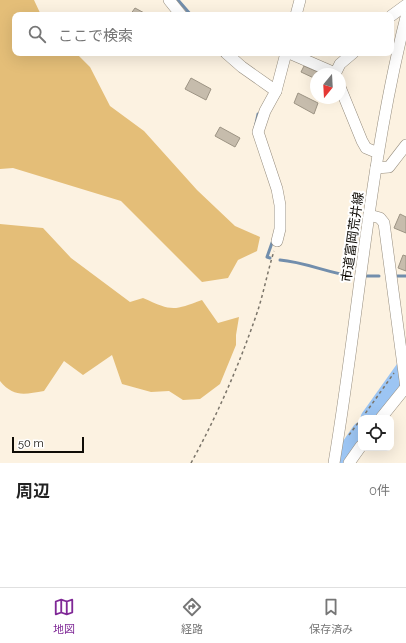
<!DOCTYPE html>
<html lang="ja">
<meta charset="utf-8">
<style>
:root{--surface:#fff;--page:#f2f2f2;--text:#222;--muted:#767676;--line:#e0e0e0;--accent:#7f2896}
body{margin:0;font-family:Raleway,"Noto Sans JP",sans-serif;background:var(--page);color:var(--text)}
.controls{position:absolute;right:12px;bottom:12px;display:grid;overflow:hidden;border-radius:8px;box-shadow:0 4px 16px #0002}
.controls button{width:36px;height:36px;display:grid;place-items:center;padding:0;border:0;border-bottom:1px solid var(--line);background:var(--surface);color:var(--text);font:20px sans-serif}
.compass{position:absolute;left:310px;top:68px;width:36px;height:36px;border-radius:50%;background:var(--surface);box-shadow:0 4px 16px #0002;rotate:198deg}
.scale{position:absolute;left:12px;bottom:10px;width:72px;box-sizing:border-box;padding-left:4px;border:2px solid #0f0c06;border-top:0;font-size:11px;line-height:14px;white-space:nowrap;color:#0f0c06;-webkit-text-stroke:3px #fff;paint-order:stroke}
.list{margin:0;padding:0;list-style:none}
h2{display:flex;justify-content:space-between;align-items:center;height:52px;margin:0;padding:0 16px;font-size:17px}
h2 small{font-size:13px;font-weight:400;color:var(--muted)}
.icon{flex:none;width:22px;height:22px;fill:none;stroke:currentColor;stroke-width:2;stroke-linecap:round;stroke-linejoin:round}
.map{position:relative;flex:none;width:406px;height:463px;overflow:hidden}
.search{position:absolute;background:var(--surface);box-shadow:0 4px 16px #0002;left:12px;right:12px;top:12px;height:44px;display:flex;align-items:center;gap:10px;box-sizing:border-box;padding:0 14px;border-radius:8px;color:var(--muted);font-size:15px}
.sheet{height:124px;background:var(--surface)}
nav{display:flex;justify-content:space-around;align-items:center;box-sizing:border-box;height:56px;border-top:1px solid var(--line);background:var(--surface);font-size:11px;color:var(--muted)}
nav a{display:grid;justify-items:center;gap:2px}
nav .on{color:var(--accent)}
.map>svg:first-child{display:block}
</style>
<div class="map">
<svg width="406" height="463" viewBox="0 0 406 463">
<rect width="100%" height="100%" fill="#fcf2e1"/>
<!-- forest -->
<g fill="#e4be78">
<polygon points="0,0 34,0 41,15 15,15 15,53 76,53 90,67 110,106 144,131 197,190 235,226 260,237 257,251 238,260 228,278 202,282 121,201 13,168 0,169"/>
<path d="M 0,224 L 43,228 L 71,258 L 130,302 L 143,298 C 172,311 173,311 202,300 L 218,323 L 239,317 L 236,335 L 236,345 L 220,384 L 200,399 L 183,400 L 169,391 L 151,392 L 122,384 L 112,355 L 83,375 L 64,361 L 44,391 C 25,394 14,398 0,381 Z"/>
</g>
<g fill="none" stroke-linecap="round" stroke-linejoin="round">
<!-- stream -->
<g stroke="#728eac" stroke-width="3">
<polyline points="178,0 191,15"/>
<polyline points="255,128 258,114"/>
<polyline points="270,258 267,257 273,240"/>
<path d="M 280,260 C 305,262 328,273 352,276"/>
<polyline points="367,276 379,276"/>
<polyline points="397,276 406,276"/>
</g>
<!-- river -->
<g stroke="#9cc5f3" stroke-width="17">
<polyline points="369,418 406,366"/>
<polyline points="338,463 361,430"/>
</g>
</g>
<!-- building -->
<g fill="#c6bcac" stroke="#9d9484">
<polygon points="135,8 148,15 130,15"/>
<polygon points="304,66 323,74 316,74 316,79 301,72"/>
<polygon points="191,78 211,89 206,100 185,89"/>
<polygon points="298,93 318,103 314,114 294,103"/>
<polygon points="220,127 240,138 235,147 215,136"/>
<polygon points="400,214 406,217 406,233 394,228"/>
<polygon points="403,255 406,256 406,271 398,268"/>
</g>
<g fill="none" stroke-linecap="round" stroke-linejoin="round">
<defs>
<g id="minor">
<polyline points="169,0 181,15"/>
<polyline points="296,15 300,0"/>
<polyline points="391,16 406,5"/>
<polyline points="226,53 242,67 276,91"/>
<polyline points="289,53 335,73"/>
<polyline points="335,74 340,64 353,53"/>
<polyline points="340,87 362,141 366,148 378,153"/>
<polyline points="376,168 389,167 406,145"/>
<polyline points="369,215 380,218 384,223 406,388"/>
<polyline points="277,241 280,229 280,205 277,189 258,132 265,111 276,91 286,53"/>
<polyline points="381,418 406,387"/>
<path d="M 334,463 C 359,314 369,164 406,17"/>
<polyline points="349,463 361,446"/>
</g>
</defs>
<!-- minor casing -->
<use href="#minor" stroke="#958c7d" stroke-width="12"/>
<!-- path -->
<g stroke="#7b756a" stroke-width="1.5" stroke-dasharray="3 3" stroke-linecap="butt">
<polyline points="362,418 394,373"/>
<polyline points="349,435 361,419"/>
<path d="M 191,463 C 218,414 240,363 258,310 C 264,291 268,270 274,251"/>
</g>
<!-- minor -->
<use href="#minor" stroke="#fff" stroke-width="11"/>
</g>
<g text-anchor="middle" stroke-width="4" stroke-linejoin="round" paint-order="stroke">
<!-- street labels -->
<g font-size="13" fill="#0f0c06" stroke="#fff">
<text transform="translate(352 237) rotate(-82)" y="5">市道富岡荒井線</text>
</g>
</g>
</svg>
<div class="controls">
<button><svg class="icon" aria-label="locate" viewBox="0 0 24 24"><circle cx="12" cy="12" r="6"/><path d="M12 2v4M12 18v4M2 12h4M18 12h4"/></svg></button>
</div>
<svg class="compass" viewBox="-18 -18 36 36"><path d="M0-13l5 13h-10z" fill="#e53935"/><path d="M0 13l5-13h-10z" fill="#767676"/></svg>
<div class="scale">50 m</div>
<div class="search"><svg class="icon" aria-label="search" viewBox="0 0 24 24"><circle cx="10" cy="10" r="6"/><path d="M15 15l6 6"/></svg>ここで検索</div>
</div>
<section class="sheet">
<h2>周辺<small>0件</small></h2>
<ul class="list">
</ul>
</section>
<nav>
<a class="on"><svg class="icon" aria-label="map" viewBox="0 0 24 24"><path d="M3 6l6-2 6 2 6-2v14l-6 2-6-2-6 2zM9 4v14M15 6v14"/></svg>地図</a>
<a><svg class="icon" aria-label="directions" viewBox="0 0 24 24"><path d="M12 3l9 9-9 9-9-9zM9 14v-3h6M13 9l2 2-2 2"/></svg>経路</a>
<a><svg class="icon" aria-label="saved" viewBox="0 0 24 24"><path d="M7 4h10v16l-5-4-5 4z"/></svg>保存済み</a>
</nav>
